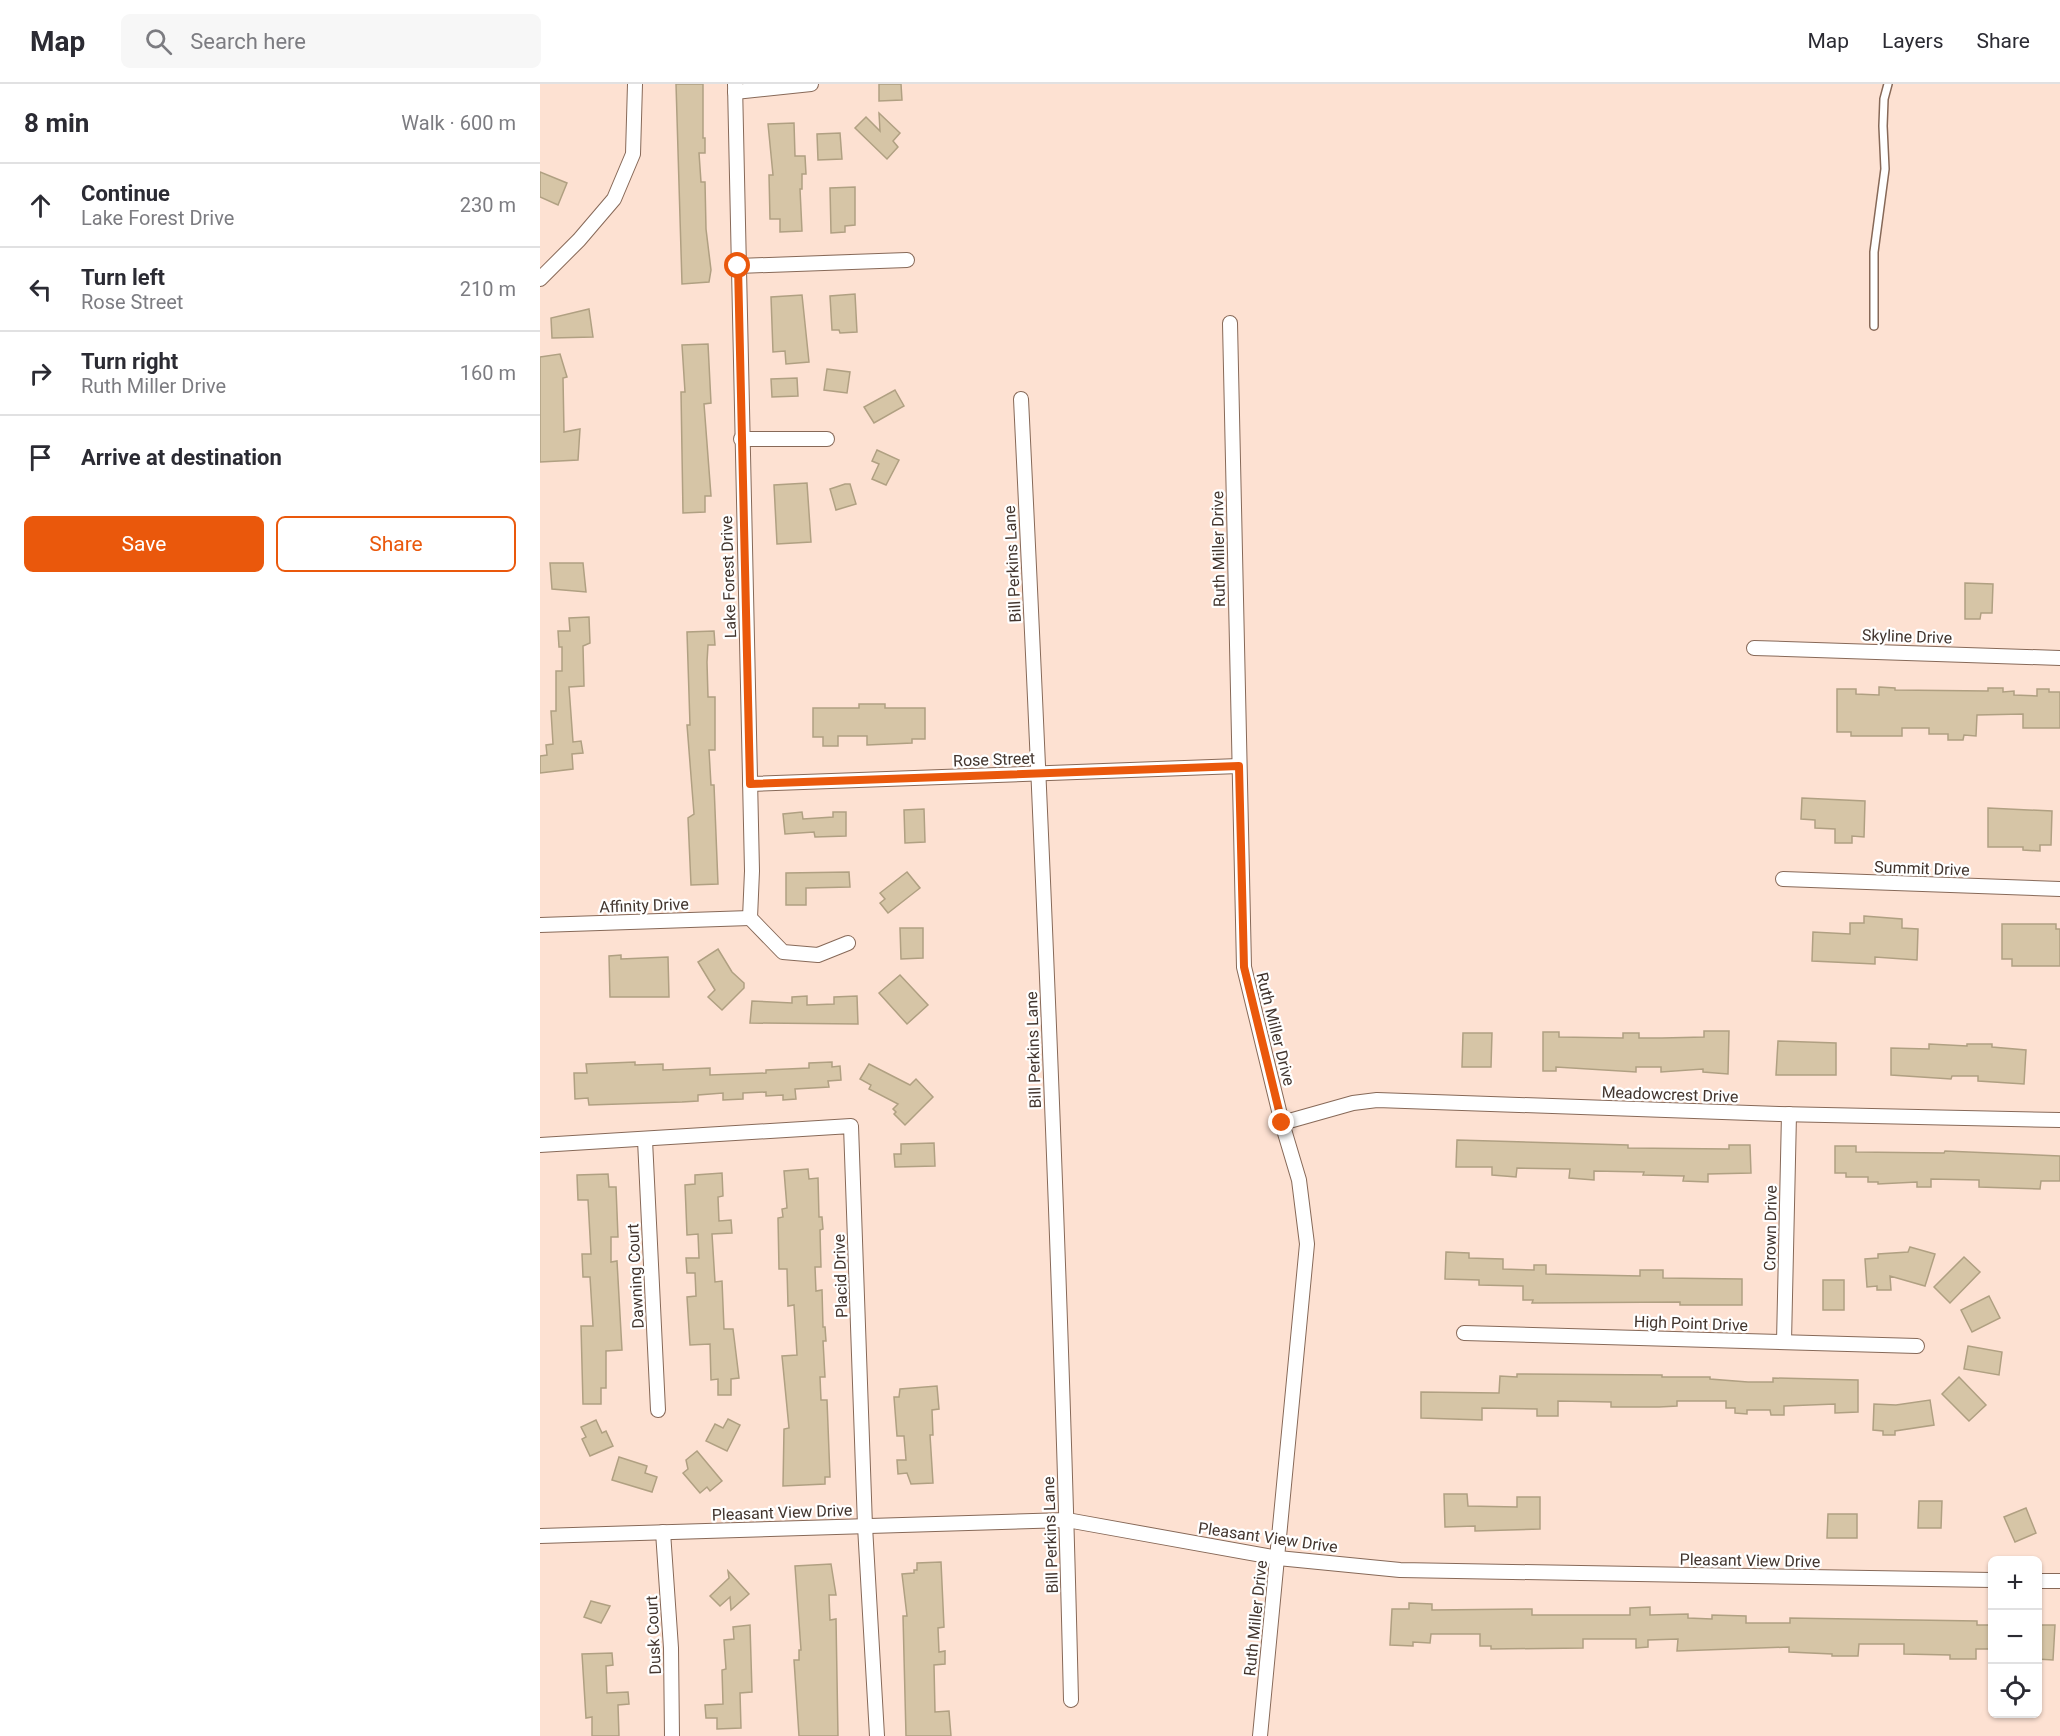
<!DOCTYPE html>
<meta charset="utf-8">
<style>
:root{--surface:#fff;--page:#f7f7f7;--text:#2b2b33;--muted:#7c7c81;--line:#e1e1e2;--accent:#ea580c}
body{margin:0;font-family:Roboto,sans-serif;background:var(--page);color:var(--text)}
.controls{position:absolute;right:18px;bottom:18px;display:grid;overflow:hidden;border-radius:9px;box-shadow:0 2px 4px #0004}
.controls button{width:54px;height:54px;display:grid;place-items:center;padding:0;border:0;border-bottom:2px solid var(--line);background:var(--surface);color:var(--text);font:30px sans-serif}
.stop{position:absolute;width:18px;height:18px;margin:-14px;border:4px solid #ea580c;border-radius:50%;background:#fff}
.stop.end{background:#ea580c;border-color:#fff;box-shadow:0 2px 6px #0008}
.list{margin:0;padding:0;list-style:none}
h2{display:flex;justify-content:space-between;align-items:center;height:78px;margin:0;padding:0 24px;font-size:26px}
h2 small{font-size:20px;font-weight:400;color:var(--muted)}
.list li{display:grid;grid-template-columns:39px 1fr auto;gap:18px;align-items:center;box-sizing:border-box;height:84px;padding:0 24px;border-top:2px solid var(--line)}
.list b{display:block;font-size:22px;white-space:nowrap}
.list p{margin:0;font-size:20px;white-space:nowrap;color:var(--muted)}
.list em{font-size:20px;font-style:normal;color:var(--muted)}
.actions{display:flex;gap:12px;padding:18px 24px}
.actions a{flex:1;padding:14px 0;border:2px solid var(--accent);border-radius:9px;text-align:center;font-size:21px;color:var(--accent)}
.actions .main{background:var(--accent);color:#fff}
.icon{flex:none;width:33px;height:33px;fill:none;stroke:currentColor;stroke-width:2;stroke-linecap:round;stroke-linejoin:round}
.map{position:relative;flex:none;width:1520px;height:1652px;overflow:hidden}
header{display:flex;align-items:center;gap:36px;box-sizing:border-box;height:84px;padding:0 30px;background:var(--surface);border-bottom:2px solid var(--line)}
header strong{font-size:28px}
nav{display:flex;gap:33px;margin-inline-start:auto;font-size:21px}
.search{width:420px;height:54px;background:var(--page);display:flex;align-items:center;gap:15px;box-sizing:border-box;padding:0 21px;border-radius:9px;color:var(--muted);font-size:22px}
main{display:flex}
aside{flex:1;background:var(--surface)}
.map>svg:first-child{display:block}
</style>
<header>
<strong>Map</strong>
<div class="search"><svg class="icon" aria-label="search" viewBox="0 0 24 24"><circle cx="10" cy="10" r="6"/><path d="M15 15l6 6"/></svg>Search here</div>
<nav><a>Map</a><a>Layers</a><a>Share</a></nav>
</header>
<main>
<aside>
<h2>8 min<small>Walk · 600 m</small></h2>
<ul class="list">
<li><svg class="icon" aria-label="ahead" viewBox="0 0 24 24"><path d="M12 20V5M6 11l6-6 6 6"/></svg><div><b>Continue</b><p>Lake Forest Drive</p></div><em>230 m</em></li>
<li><svg class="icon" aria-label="left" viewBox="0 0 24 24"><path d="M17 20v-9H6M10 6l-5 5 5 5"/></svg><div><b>Turn left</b><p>Rose Street</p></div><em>210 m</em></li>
<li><svg class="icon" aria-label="right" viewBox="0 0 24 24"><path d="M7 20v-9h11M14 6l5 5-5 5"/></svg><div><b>Turn right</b><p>Ruth Miller Drive</p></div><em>160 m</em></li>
<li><svg class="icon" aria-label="arrive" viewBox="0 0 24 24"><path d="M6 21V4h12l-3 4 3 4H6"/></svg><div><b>Arrive at destination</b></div></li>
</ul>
<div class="actions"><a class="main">Save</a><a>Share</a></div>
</aside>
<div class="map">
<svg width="1520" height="1652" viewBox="0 0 1520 1652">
<rect width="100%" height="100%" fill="#fde1d2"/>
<!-- building -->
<g fill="#d6c5a6" stroke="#b0a082" stroke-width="1.5">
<polygon points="136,0 163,0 163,54 165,54 165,69 159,69 161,98 165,98 166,145 171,186 169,198 142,200"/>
<polygon points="339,0 361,0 362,16 339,17"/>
<polygon points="339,29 360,49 353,57 358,63 347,75 315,44 326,33 340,47"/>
<polygon points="254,39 255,72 265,72 266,90 262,90 262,105 260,105 262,147 240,148 240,135 230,135 229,91 233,91 228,40"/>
<polygon points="300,49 302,75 278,76 277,50"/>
<polygon points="0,88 27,99 18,121 0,113"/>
<polygon points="315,103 315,141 305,142 305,148 291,149 290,104"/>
<polygon points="315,210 317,248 300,249 299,246 292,246 290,212"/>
<polygon points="262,211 269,278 246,280 245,267 233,268 231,213"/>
<polygon points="49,225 53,253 12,254 11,234"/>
<polygon points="168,260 171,319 164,320 171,412 165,412 165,428 143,429 141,308 145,308 142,261"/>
<polygon points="20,270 27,293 23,294 24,348 40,345 38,376 0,378 0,273"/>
<polygon points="287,285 310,288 307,309 284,306"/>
<polygon points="257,294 258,312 232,313 231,295"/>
<polygon points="355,306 364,322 334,339 324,323"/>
<polygon points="337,366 359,376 346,401 332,395 339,380 332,377"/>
<polygon points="267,399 271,458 237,460 234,401"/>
<polygon points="305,400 310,400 316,420 296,426 290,405"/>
<polygon points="10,479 43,479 46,508 12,505"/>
<polygon points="1425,499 1453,500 1452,529 1441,529 1440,535 1425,535"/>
<polygon points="49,533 50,559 43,562 44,602 29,603 33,658 41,657 43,669 32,670 33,685 0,689 0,672 7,671 6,661 13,660 11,627 16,627 16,587 22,587 22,563 19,563 18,547 30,547 29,534"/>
<polygon points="174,547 175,561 168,561 167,578 168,613 175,613 175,666 169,666 171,701 174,701 178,800 151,801 148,734 154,730 147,641 150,641 147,548"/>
<polygon points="1339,603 1355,604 1355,606 1448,607 1448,604 1463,604 1463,608 1474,607 1474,611 1497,612 1497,605 1509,605 1509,608 1520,608 1520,644 1483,644 1483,630 1437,631 1436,652 1424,651 1423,656 1408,656 1408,650 1389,650 1389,644 1362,644 1362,652 1311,652 1311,648 1297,648 1297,605 1316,605 1316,610 1339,611"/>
<polygon points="319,620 345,620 345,624 385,624 385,655 372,655 372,659 327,661 327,652 298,652 298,662 283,662 283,653 273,653 273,624 319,624"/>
<polygon points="1262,714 1325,717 1324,753 1312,752 1312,759 1295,759 1295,745 1275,744 1275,736 1261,735"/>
<polygon points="1448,724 1512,727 1511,761 1500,761 1500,767 1483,766 1483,763 1448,763"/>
<polygon points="384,725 385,758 365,759 364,726"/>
<polygon points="262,728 263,735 293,733 293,728 306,728 306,752 275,753 274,748 245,750 243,730"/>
<polygon points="309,788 310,803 266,804 266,821 246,821 246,789"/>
<polygon points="367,788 380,804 348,829 340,819 345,815 340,809"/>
<polygon points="1324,832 1362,835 1362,844 1378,845 1377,876 1335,873 1335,880 1272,877 1273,848 1310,850 1310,839 1324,839"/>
<polygon points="1462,840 1516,840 1516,845 1520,845 1520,882 1472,882 1472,875 1462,875"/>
<polygon points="360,844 383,844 383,874 361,875"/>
<polygon points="178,865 192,888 204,899 204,904 182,926 168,913 175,906 158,878"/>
<polygon points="81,871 81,875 128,873 129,913 70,913 69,872"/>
<polygon points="360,891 388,921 367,940 339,909"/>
<polygon points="267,912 267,921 294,920 294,913 317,912 318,940 210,939 212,917 252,919 252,913"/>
<polygon points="1164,947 1189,947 1188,990 1163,988 1163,985 1121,988 1121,983 1096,983 1096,988 1016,983 1016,987 1003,987 1003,948 1019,948 1019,953 1083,954 1083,949 1099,949 1099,954 1122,954 1164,953"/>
<polygon points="923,949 952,949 951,983 922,983"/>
<polygon points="1238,957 1296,959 1296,991 1236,991"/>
<polygon points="1389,960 1427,962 1427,960 1452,960 1452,963 1486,966 1484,1000 1438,997 1438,992 1412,992 1411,995 1351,991 1351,964 1389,965"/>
<polygon points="95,978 95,981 123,980 123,986 170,984 170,991 226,989 226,986 269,984 269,979 292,978 292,983 300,982 301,996 288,997 289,1003 255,1005 256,1015 243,1016 243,1011 226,1012 226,1008 203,1009 203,1015 183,1016 183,1009 158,1011 158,1017 142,1018 49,1021 48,1014 35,1015 34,989 47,989 46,980"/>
<polygon points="329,980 370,1001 376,995 393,1013 365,1041 354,1030 356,1028 353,1025 358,1020 329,1005 331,1001 320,995"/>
<polygon points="917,1056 1088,1061 1088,1064 1189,1065 1189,1061 1210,1061 1211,1089 1168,1090 1168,1098 1143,1097 1144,1092 1103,1091 1104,1088 1054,1087 1054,1096 1029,1094 1030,1085 977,1084 976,1093 952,1091 952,1083 916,1083"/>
<polygon points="394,1059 395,1082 355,1083 354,1070 361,1070 361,1060"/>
<polygon points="1295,1062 1316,1062 1316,1068 1404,1069 1405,1067 1520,1072 1520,1097 1501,1097 1500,1105 1439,1103 1439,1096 1391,1095 1391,1103 1377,1103 1377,1098 1338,1100 1338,1098 1328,1098 1328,1093 1306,1093 1306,1089 1295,1089"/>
<polygon points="268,1085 269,1095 278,1094 279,1133 282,1133 283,1145 280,1146 281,1183 275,1183 276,1207 282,1206 283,1243 285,1243 286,1257 283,1257 285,1293 280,1293 281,1316 287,1316 290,1393 285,1393 285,1400 243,1402 244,1345 249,1344 242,1272 257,1271 254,1221 248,1222 247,1185 239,1185 238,1134 243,1133 242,1125 247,1124 244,1087"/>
<polygon points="182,1089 183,1112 178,1113 179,1137 191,1136 192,1149 172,1150 175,1198 182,1197 184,1245 193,1245 199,1294 191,1295 191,1311 178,1311 178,1295 171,1296 170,1260 150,1261 147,1213 156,1212 155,1189 147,1189 146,1174 159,1174 158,1150 147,1151 145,1101 155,1100 155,1091"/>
<polygon points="68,1090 69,1103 76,1103 78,1153 71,1153 71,1178 77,1177 82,1266 66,1267 66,1304 61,1304 61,1320 43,1320 41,1242 53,1242 50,1193 43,1193 42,1170 51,1170 48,1116 38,1116 37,1091"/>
<polygon points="1370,1163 1395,1170 1385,1202 1350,1192 1351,1206 1337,1206 1337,1202 1327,1203 1325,1175 1338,1174 1338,1170 1368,1168"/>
<polygon points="906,1168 929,1169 929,1174 963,1175 963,1185 994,1186 994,1181 1006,1181 1006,1190 1100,1192 1100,1186 1123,1186 1123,1194 1202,1195 1202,1221 1140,1221 1140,1218 992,1219 993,1216 983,1216 983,1202 939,1201 939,1196 905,1195"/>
<polygon points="1424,1173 1440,1188 1410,1219 1394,1203"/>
<rect x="1283" y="1196" width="21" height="30"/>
<polygon points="1449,1212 1460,1234 1432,1248 1421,1226"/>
<polygon points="1428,1262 1462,1268 1459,1291 1424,1285"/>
<polygon points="977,1290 1122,1291 1122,1293 1170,1293 1170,1295 1208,1298 1233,1298 1233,1294 1318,1296 1318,1328 1295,1329 1295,1320 1244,1322 1244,1331 1231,1331 1230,1326 1207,1326 1207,1330 1195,1329 1195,1324 1186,1324 1186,1317 1137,1317 1137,1322 1119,1323 1071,1323 1071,1318 1018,1317 1018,1332 997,1332 997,1325 942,1324 942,1336 881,1334 881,1308 959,1309 960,1292 977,1293"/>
<polygon points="1419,1293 1446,1321 1429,1337 1402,1310"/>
<polygon points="397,1302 399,1325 392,1326 393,1351 390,1351 393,1399 371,1400 367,1389 358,1390 357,1376 366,1376 364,1352 357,1352 354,1313 359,1313 360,1305"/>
<polygon points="1390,1316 1394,1341 1355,1347 1355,1351 1343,1351 1343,1347 1333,1346 1334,1320 1356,1321"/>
<polygon points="188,1335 200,1341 187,1367 166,1357 175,1340 183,1344"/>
<polygon points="56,1336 62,1349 66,1347 73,1362 50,1372 42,1355 46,1353 41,1343"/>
<polygon points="157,1367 182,1397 170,1407 167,1403 160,1409 143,1389 148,1385 146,1376"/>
<polygon points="79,1373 107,1382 105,1389 117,1393 112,1408 72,1396"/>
<polygon points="904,1410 927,1410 928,1422 977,1423 977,1413 1000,1413 1000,1445 935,1447 935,1442 905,1443"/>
<polygon points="1379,1417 1402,1417 1401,1444 1378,1444"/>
<polygon points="1486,1424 1496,1449 1475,1458 1464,1433"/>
<polygon points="1288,1430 1317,1430 1317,1454 1287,1454"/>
<polygon points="401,1478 404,1543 398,1544 399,1568 405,1567 405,1580 394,1581 395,1628 409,1627 411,1652 366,1652 363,1532 367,1532 362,1490 374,1489 374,1486 377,1486 377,1479"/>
<polygon points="291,1480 296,1511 289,1511 290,1536 296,1535 298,1652 259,1652 254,1576 259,1576 259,1566 261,1566 255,1482"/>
<polygon points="188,1487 209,1510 191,1526 190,1513 180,1522 170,1512 189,1494"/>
<polygon points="51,1517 70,1522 61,1539 44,1533"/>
<polygon points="869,1519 892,1520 892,1526 992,1525 992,1531 1090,1531 1090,1524 1110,1523 1110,1531 1148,1530 1148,1534 1172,1535 1172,1531 1206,1532 1206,1539 1250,1539 1250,1534 1437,1537 1437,1541 1452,1541 1452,1565 1436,1565 1436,1575 1410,1575 1410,1571 1364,1570 1364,1560 1319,1560 1318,1572 1292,1572 1292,1570 1249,1568 1249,1563 1137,1567 1138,1555 1108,1556 1108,1563 1096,1564 1096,1555 1043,1555 1043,1564 951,1565 951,1562 940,1562 940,1550 891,1550 890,1559 873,1558 873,1562 850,1561 852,1525 869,1525"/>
<polygon points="210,1541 212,1608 200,1609 201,1644 177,1645 177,1634 166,1634 165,1621 183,1620 182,1586 186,1585 184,1556 194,1555 193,1543"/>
<polygon points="1497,1541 1515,1541 1513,1576 1497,1575"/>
<polygon points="72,1569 73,1581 66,1582 67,1609 88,1608 89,1620 78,1621 79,1652 52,1652 52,1633 46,1634 42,1570"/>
</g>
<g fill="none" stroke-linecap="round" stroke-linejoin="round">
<defs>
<polyline id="lane" points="1334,242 1334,168 1345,85 1343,42 1344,15 1348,0"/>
<g id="street">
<polyline points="195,0 212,787 210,834 243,868 278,871 308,859"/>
<polyline points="195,8 271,0"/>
<polyline points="198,182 367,176"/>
<polyline points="0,195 39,156 74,115 93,70 95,0"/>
<polyline points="690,239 704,883 742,1039 759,1096 767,1160 720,1652"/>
<path d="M 481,315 C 502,748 521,1182 531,1616"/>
<polyline points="201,355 287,355"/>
<polyline points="1214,564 1520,574"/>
<polyline points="210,700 699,682"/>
<polyline points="1243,795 1520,805"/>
<polyline points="0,841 210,834"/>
<polyline points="742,1039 813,1019 837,1016 1239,1030 1520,1036"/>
<polyline points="105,1056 118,1326"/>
<polyline points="0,1061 311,1042 325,1442 337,1652"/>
<polyline points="924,1249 1377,1262"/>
<polyline points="1244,1258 1249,1030"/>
<polyline points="123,1448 131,1564 132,1652"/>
<polyline points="0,1452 527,1436 738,1474 860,1486 1452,1496"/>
<polyline points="1498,1497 1520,1497"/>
</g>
</defs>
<!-- lane casing -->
<use href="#lane" stroke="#876958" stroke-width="10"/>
<!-- street casing -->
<use href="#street" stroke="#876958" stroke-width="16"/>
<!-- lane -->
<use href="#lane" stroke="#fff" stroke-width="7"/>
<!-- street -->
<use href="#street" stroke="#fff" stroke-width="14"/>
</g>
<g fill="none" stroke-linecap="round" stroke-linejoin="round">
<!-- route -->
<polyline stroke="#ea580c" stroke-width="8" points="198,182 210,700 699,682 704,883 742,1039"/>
</g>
<g text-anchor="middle" stroke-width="4.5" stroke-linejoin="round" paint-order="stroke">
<!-- street labels -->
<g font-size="16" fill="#42352e" stroke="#fff">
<text transform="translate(678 465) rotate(-91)" y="6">Ruth Miller Drive</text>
<text transform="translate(472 480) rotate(-93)" y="6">Bill Perkins Lane</text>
<text transform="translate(188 493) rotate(-92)" y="6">Lake Forest Drive</text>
<text transform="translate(1367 552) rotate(2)" y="6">Skyline Drive</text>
<text transform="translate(454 675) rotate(-2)" y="6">Rose Street</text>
<text transform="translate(1382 784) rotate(2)" y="6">Summit Drive</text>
<text transform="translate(104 821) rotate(-2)" y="6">Affinity Drive</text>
<text transform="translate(736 945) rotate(76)" y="6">Ruth Miller Drive</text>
<text transform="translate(493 966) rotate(-92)" y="6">Bill Perkins Lane</text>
<text transform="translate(1130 1010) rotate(2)" y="6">Meadowcrest Drive</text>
<text transform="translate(1230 1144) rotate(-89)" y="6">Crown Drive</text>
<text transform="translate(95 1192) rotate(-93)" y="6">Dawning Court</text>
<text transform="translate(300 1192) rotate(-92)" y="6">Placid Drive</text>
<text transform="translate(1151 1239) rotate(2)" y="6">High Point Drive</text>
<text transform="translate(242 1428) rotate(-2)" y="6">Pleasant View Drive</text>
<text transform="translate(510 1451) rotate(-92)" y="6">Bill Perkins Lane</text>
<text transform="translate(728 1453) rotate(8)" y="6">Pleasant View Drive</text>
<text transform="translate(1210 1476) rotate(1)" y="6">Pleasant View Drive</text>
<text transform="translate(715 1534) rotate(-84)" y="6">Ruth Miller Drive</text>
<text transform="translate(113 1551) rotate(-93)" y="6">Dusk Court</text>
</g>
</g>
</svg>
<div class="controls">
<button>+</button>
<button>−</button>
<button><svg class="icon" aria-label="locate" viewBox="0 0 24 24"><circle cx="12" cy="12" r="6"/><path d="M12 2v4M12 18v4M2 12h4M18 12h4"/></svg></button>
</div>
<div class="stop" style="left:198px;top:182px"></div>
<div class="stop end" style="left:742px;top:1039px"></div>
</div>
</main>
